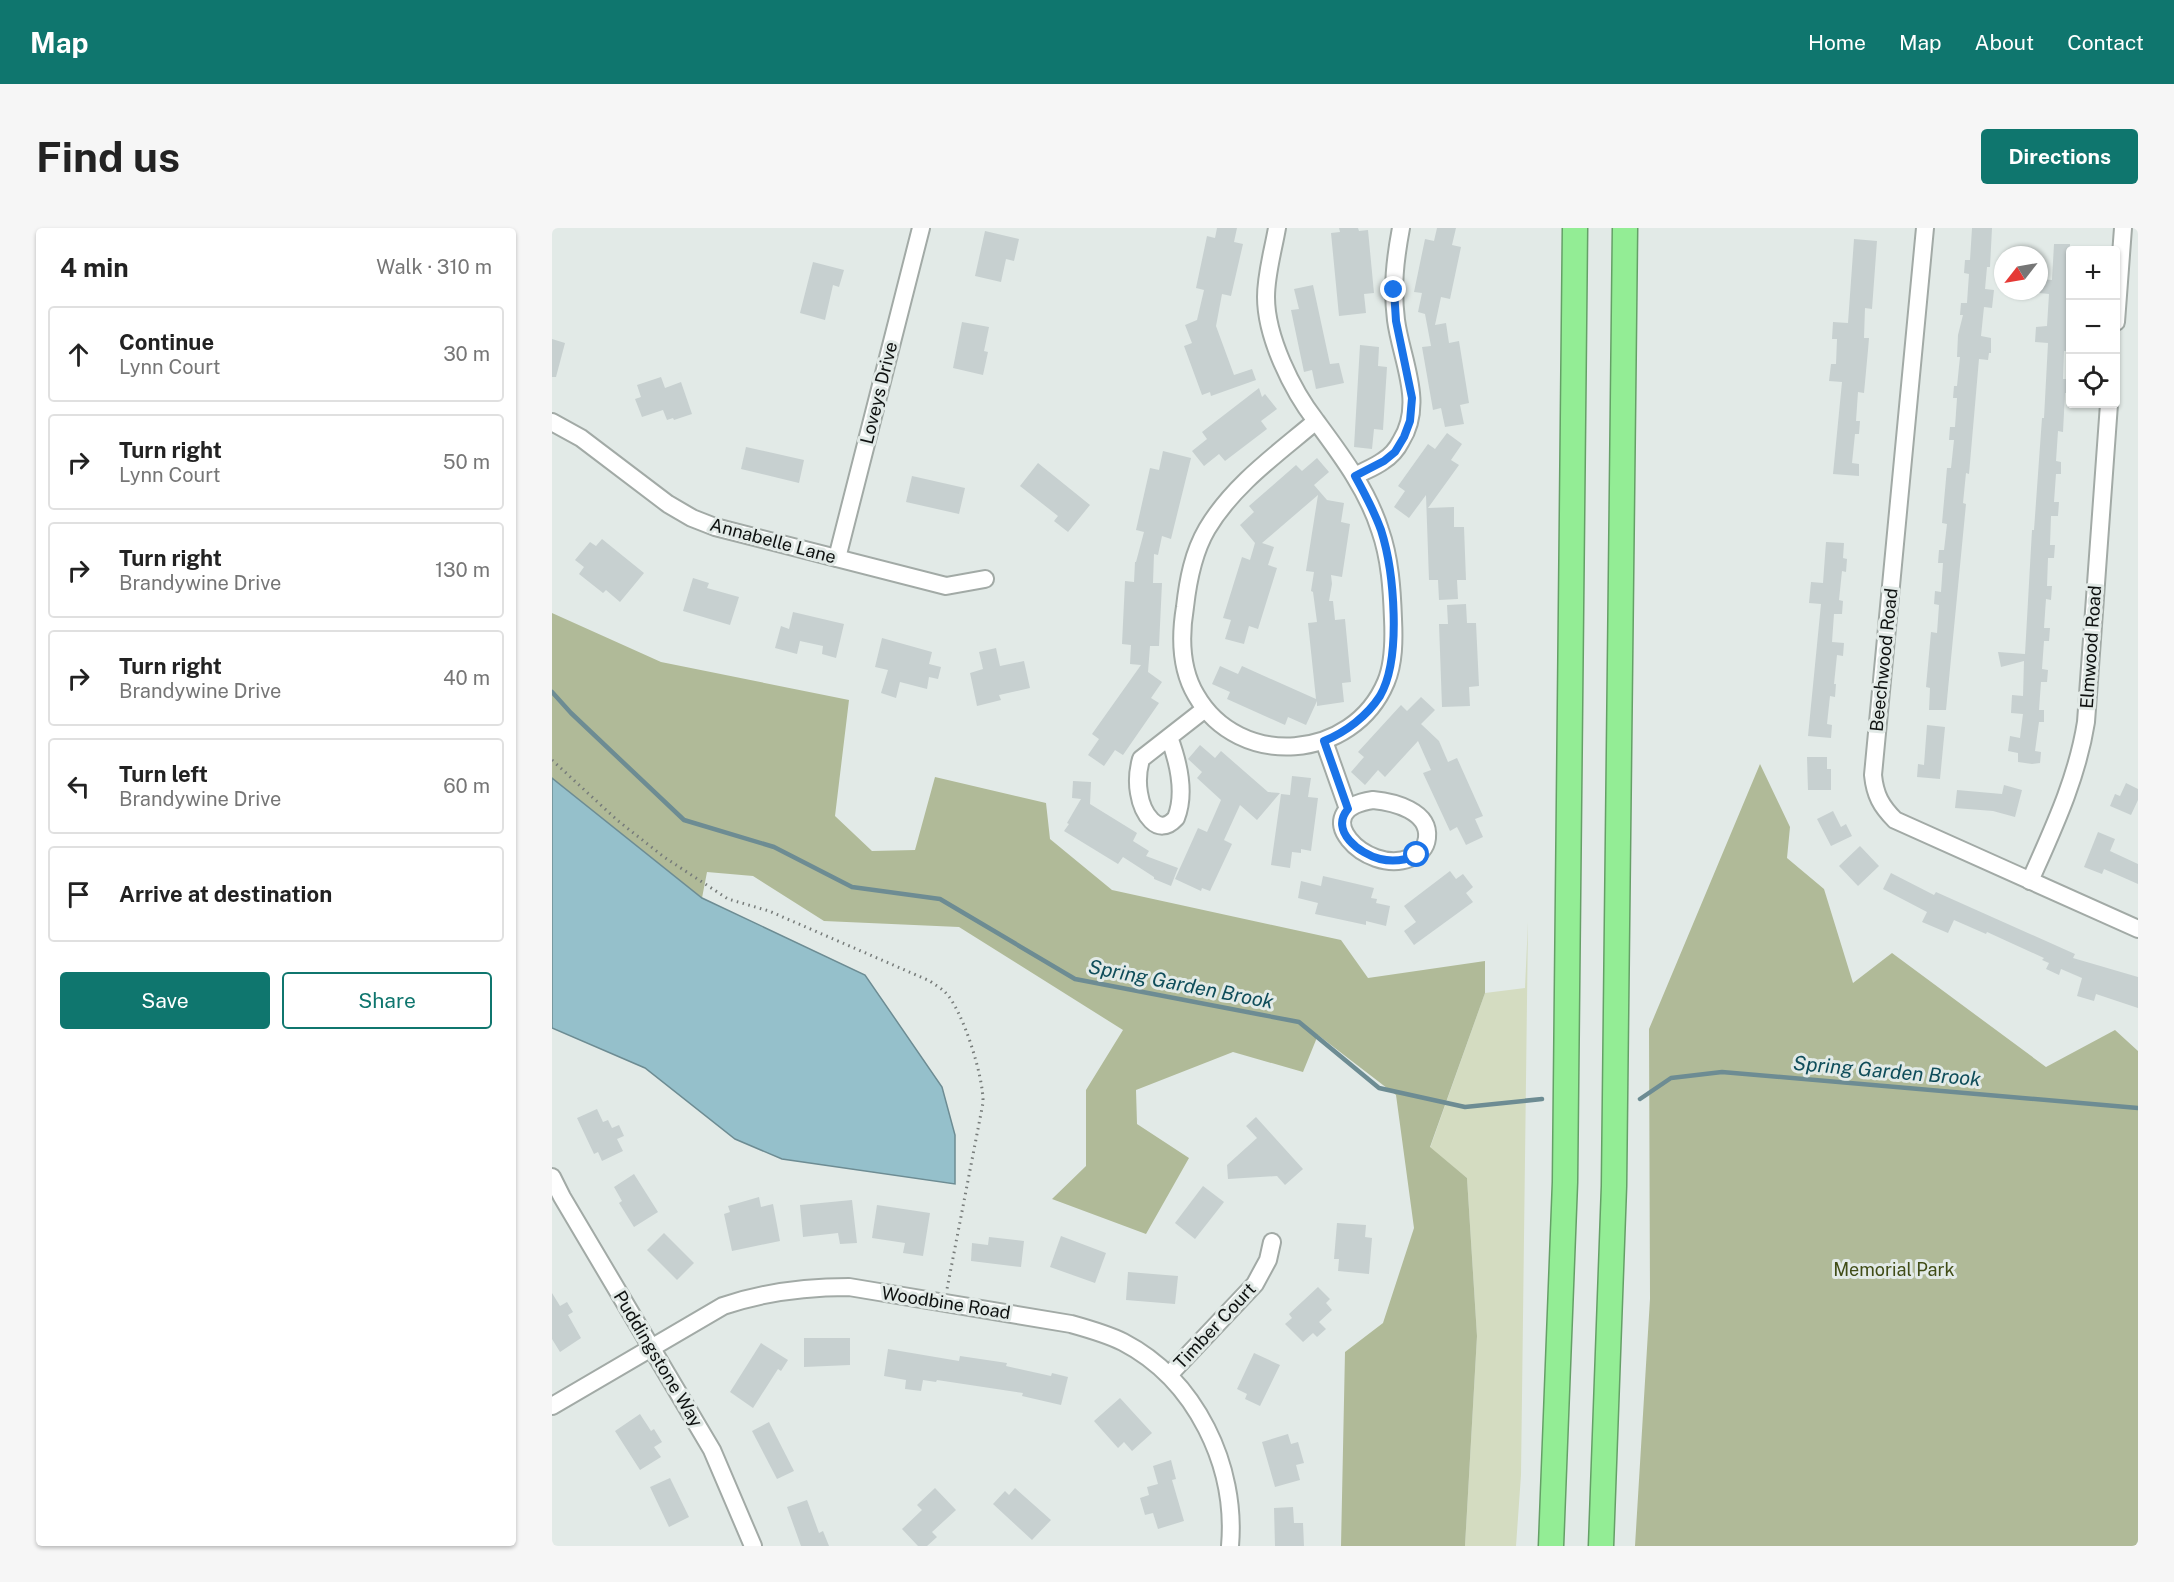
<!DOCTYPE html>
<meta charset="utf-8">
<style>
:root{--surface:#fff;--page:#f6f6f6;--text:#222;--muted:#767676;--line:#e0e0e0;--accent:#0f766e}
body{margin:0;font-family:"Public Sans",sans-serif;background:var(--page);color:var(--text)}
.controls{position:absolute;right:18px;top:18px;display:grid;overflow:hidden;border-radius:6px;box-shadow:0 2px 4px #0004}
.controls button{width:54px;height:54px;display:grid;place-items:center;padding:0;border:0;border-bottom:2px solid var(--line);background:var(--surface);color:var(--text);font:30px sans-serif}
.compass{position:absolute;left:1442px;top:18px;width:54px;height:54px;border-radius:50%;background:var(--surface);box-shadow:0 2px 4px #0004;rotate:239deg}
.stop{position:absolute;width:18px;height:18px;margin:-14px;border:4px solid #1a73e8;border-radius:50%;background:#fff}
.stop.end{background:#1a73e8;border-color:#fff;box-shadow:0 2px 6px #0008}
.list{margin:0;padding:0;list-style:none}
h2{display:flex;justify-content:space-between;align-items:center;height:78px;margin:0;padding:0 24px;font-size:26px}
h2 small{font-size:20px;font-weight:400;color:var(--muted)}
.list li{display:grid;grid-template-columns:39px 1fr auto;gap:18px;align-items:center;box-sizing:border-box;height:96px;margin:0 12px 12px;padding:0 12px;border:2px solid var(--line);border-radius:6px}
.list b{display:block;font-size:22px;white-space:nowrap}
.list p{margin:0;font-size:20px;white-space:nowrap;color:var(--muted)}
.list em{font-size:20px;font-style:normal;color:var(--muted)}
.actions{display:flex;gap:12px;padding:18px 24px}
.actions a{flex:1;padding:14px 0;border:2px solid var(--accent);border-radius:6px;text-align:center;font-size:21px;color:var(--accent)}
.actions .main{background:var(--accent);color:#fff}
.icon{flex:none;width:33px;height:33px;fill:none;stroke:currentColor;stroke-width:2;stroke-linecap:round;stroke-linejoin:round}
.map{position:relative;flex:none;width:1586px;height:1318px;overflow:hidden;border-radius:6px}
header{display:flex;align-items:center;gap:36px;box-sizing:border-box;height:84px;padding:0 30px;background:var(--accent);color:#fff}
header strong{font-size:28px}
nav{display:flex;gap:33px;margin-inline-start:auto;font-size:21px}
.intro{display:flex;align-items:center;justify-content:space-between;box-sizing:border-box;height:144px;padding:0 36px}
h1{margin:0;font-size:42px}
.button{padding:15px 27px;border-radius:6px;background:var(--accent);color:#fff;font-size:21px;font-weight:700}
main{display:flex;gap:36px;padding:0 36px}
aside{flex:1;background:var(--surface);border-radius:6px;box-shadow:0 2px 4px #0004}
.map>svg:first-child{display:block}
</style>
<header>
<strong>Map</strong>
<nav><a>Home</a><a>Map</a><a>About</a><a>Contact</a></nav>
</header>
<div class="intro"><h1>Find us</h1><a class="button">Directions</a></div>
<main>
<aside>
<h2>4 min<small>Walk · 310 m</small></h2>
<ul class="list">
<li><svg class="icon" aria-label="ahead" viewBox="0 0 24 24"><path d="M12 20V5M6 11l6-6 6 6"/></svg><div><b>Continue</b><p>Lynn Court</p></div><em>30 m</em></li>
<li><svg class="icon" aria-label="right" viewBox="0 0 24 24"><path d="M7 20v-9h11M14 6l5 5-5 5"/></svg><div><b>Turn right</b><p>Lynn Court</p></div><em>50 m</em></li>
<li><svg class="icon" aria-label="right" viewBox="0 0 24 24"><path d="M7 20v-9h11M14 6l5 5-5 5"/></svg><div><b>Turn right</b><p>Brandywine Drive</p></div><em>130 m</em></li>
<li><svg class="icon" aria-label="right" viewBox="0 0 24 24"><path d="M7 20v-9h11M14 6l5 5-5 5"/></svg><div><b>Turn right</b><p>Brandywine Drive</p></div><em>40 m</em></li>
<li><svg class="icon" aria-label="left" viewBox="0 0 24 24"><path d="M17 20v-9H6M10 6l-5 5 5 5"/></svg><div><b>Turn left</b><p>Brandywine Drive</p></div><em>60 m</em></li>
<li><svg class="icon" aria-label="arrive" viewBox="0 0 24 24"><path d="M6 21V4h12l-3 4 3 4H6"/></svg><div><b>Arrive at destination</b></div></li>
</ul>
<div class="actions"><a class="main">Save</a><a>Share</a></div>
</aside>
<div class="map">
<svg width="1586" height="1318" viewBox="0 0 1586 1318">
<rect width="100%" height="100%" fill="#e2eae7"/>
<!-- green -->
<polygon fill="#d4dcc1" points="976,694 969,1247 964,1318 913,1318 925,1108 915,950 878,920 933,765 973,760"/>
<!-- forest -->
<g fill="#b0ba98">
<polygon points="0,385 109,434 297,472 283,588 320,623 363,622 383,549 494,575 498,611 560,662 789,712 816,750 933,733 933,765 878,919 915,950 925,1108 913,1318 789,1318 793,1124 831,1095 862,1000 844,867 766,807 751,844 681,824 584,862 585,896 637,930 594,1006 500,971 534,938 534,862 571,802 407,699 272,693 201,648 155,644 150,670 0,550"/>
<polygon points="1208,536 1238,599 1235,630 1272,661 1301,755 1340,725 1494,839 1563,802 1586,823 1586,1318 1083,1318 1098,1071 1097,801"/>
</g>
<!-- water -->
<polygon fill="#95c0cb" stroke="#6d8c93" stroke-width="1.5" points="0,550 150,670 313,747 390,859 403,907 403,956 230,931 183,911 93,840 0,800"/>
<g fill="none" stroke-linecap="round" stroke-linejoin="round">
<!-- stream -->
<g stroke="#6d8c93" stroke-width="4.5">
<polyline points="0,464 19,485 132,592 222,619 300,659 388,671 523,751 747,794 827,860 913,879 990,871"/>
<polyline points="1088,871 1119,850 1170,844 1586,880"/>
</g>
</g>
<!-- building -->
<g fill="#c7d0d0">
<polygon points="665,0 685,0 682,14 691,16 679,68 670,66 664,98 682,147 700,141 704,152 659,168 658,164 650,167 632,118 640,115 633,97 645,92 652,62 644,60 655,8 663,10"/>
<polygon points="787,0 806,0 807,3 816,2 822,65 812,66 814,85 787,88 779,5 788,4"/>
<polygon points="885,0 904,0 900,17 909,19 898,71 889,69 883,97 894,95 897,115 907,113 917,175 908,177 912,196 893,199 889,180 881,182 870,119 879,118 873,86 866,84 870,65 862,64 873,11 882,13"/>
<polygon points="1420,0 1440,0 1438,39 1435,39 1433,61 1442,62 1440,80 1432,79 1429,108 1439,110 1439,125 1437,125 1436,132 1427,131 1417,246 1414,245 1411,275 1414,276 1394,482 1377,482 1378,460 1374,459 1379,404 1385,405 1387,377 1382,376 1383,363 1389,364 1391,335 1386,335 1387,322 1392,322 1395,296 1390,295 1395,240 1399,240 1402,212 1397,212 1398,199 1403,199 1405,170 1401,170 1402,158 1405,158 1408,129 1405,129 1406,107 1411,87 1408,87 1409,75 1415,75 1416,60 1417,46 1412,45 1413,32 1418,32"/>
<polygon points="433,3 467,11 462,33 454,31 449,54 423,48"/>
<polygon points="1302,11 1325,13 1320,81 1313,80 1312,110 1317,110 1316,122 1312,165 1306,164 1304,193 1308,193 1307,206 1303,206 1300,235 1307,236 1307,248 1281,246 1290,154 1277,153 1279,136 1284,136 1285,111 1280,111 1281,94 1296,95"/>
<polygon points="1502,16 1518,16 1517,123 1512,123 1511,151 1517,151 1516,165 1513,165 1511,204 1506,203 1504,233 1509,234 1509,246 1504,246 1502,274 1507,274 1506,288 1499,288 1498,317 1503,317 1502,330 1496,330 1495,358 1500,358 1499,372 1494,371 1492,400 1498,400 1497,413 1492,413 1490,441 1496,442 1495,454 1489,454 1487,482 1492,482 1492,494 1487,494 1483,523 1489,524 1488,535 1480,536 1466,534 1466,525 1456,523 1458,508 1468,510 1471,486 1459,485 1460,467 1471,468 1472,433 1449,439 1446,424 1473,426 1480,302 1482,302 1490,190 1492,190 1496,115 1483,114 1484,99 1495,98 1497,66 1487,65 1488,51 1500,52"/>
<polygon points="261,34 292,42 287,59 281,57 273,92 248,85"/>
<polygon points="761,57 778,136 787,135 792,155 764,161 760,142 752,144 739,82 747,81 742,61"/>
<polygon points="410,94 437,99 432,123 436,124 431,147 401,140"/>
<polygon points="0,111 13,115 4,149 0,149"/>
<polygon points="808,117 827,119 826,138 835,139 831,202 822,201 820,221 802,219"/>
<polygon points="109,149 113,160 129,154 140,186 122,192 121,190 115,192 111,182 90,189 83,171 89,169 85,157"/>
<polygon points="707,160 710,169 713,166 725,181 709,193 715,201 673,233 667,226 652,238 640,223 655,211 650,204"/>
<polygon points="895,205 910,216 899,232 907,237 876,280 902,279 902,299 912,299 914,352 905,352 906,371 887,372 886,352 877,352 874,267 857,290 842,279 853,263 846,258 876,216 883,221"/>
<polygon points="194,219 252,232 247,255 189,241"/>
<polygon points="611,223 639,230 619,311 610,308 606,327 602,326 601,355 610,355 607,418 598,418 596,444 610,454 599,470 607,475 571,527 563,522 552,538 536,527 547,511 540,506 589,437 578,436 579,417 570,416 573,353 582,354 583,334 584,334 592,304 584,302 598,240 607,242"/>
<polygon points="765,230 777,244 762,257 775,272 792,275 789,294 798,296 790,349 779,347 780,356 777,373 781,373 783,392 793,391 799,454 790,455 792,474 765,478 765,473 754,497 736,489 733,497 675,471 678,464 660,456 668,438 686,446 690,438 764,471 756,395 765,394 761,364 759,363 762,344 754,343 766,267 710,315 722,319 716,337 725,340 706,401 697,398 692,416 673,411 679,392 671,390 690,329 698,332 703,315 688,297 702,284 697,278 744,237 750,243"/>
<polygon points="486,235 538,277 516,304 502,293 506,288 468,258"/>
<polygon points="360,248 413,260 407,286 354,274"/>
<polygon points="50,311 92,345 68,374 54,362 51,365 27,346 32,339 23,332 38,314 44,318"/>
<polygon points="1274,314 1292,315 1291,330 1295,331 1294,344 1290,343 1287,372 1291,373 1290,386 1282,386 1280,414 1292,415 1291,428 1285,427 1282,456 1284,456 1283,469 1278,468 1275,496 1280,497 1279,510 1256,508 1269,376 1257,375 1259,354 1271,355"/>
<polygon points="141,350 157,355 155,360 187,369 178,397 131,383"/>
<polygon points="914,376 915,395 924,395 927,458 917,459 918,478 890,479 887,396 896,396 895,377"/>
<polygon points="241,384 292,396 284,430 270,426 271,418 248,413 245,426 223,420 229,398 237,401"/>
<polygon points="330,410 380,424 377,436 389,439 386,451 377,449 375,461 348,454 344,470 329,465 336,442 323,439"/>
<polygon points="444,420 448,438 472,433 478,460 447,467 449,472 425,478 418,445 431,441 427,424"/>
<polygon points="869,469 883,482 869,496 887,513 896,534 905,530 931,588 923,591 931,609 914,617 905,599 898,603 871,545 879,542 866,513 833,549 826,542 813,557 799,544 812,529 806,524 849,477 855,483"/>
<polygon points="1375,497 1393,499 1388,551 1365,549 1366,536 1372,537"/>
<polygon points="648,517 663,530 669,523 716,564 728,565 705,592 688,577 672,612 680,616 658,663 650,660 649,663 623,651 646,600 655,604 669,572 645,550 650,544 636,531"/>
<polygon points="1255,529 1275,529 1275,541 1279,541 1279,562 1256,562"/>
<polygon points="740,548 759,550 756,569 766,570 759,623 749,621 749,625 740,624 738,640 719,637 729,566 738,567"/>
<polygon points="521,553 539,554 538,576 585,605 581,613 597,623 594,628 626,640 619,658 602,651 602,649 571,629 566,636 512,603 517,596 515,595 529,571 520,570"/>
<polygon points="1574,555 1586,561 1586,572 1579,587 1558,578 1563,566 1568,568"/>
<polygon points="1452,557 1470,562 1463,589 1441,583 1403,580 1405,562 1450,566"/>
<polygon points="1281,583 1289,599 1294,596 1300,608 1279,618 1265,591"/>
<polygon points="1546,604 1563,611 1558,623 1586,636 1586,656 1552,641 1550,646 1532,639"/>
<polygon points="1308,618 1327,638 1306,658 1287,638"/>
<polygon points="898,643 904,651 911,646 921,659 914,665 921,674 862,717 852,703 864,694 852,678"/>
<polygon points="1339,645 1382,667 1384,664 1523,726 1521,730 1586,749 1586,780 1544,766 1542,773 1525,768 1530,750 1509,741 1507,747 1494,741 1497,735 1490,732 1492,730 1435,704 1434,706 1402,692 1396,705 1370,694 1375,684 1331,661"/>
<polygon points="771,648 822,660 819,670 825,671 824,675 838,678 834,698 814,693 814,697 763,686 766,675 746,670 749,653 769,658"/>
<polygon points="45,881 51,894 56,892 60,900 67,897 72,908 65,911 71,923 50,933 46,924 42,926 25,890"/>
<polygon points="704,889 751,941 733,957 725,948 676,951 675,937 705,910 694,898"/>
<polygon points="82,946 106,984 82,999 67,975 70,973 62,959"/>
<polygon points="651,958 672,974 643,1011 623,995"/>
<polygon points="207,969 209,979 221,976 228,1013 180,1023 172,986 178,984 176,978"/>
<polygon points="300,972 305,1015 288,1016 286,1005 251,1009 248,977"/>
<polygon points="325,977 378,985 371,1028 351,1025 353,1015 320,1010"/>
<polygon points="785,995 814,997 813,1009 820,1010 817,1046 786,1043 787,1031 782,1031"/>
<polygon points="112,1005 142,1035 125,1052 95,1022"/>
<polygon points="509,1008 554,1025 543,1055 498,1039"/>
<polygon points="437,1009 472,1013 469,1039 419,1033 420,1015 436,1017"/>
<polygon points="576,1044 626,1048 623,1076 574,1072"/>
<polygon points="766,1059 778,1071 774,1075 780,1082 767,1094 774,1101 765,1109 761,1105 751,1114 733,1096 740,1090 737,1086"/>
<polygon points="0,1065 8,1078 15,1074 21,1084 16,1087 29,1110 8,1124 0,1111"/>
<polygon points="252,1110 298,1110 298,1137 252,1139"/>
<polygon points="209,1115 236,1132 229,1143 226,1141 201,1180 178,1164"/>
<polygon points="336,1121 407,1133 408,1128 455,1135 454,1138 499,1148 500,1145 516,1149 509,1177 470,1168 471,1165 385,1152 384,1154 371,1152 369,1163 353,1161 354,1152 332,1148"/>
<polygon points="702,1125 728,1137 708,1178 693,1171 695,1166 685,1161"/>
<polygon points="568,1170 600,1205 580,1223 572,1214 566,1220 542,1193"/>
<polygon points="88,1186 99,1203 102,1201 110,1214 102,1219 109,1229 88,1242 63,1203"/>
<polygon points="217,1194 242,1243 225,1251 200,1203"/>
<polygon points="736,1206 739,1216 746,1214 752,1235 744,1237 748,1252 723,1259 710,1214"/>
<polygon points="619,1232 624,1251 620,1252 632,1293 606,1301 601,1285 593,1287 588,1270 597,1267 595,1259 606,1256 601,1238"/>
<polygon points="118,1250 137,1289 117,1299 98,1259"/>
<polygon points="383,1260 404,1282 380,1304 385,1309 375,1318 366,1318 350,1301 370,1282 365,1277"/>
<polygon points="463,1260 499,1292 480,1312 441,1276 453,1263 457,1267"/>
<polygon points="255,1272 267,1305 271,1303 277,1318 249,1318 235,1279"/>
<polygon points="741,1279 742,1295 751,1295 752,1318 723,1318 722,1280"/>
</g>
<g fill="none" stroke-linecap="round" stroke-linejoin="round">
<defs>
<g id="minor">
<path d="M 725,0 C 721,23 714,46 714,69 C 714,109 740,162 764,193 C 789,227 815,261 828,302 C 838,330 840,362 841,391 C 842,412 842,435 834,454 C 801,533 687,542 644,467 C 628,440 628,409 633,379 C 636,352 641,325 655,301 C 681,257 725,226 764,193"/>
<path d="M 1373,0 L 1321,547 C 1323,567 1329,578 1343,592 L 1586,701"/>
<polyline points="1564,94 1571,0"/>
<polyline points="0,194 29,210 116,276 140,290 163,299 394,358 433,351"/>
<path d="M 803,248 C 812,243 823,239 831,233 C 839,228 845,221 849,213 C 873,175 849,131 844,92 C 840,59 843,32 849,0"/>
<polyline points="285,330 369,0"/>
<path d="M 617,509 C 626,533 634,565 624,590 C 605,611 590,584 587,565 C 585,554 586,542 589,531 L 653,481"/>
<polyline points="772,513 796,581"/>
<path d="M 821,572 C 842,574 878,583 875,610 C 874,620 867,627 858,630 C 814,648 752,582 821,572 Z"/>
<path d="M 1478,653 C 1501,601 1525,551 1534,494 L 1557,176"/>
<polyline points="0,949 10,969 160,1222 201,1318"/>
<polyline points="617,1147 703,1056 716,1032 720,1014"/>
<path d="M 0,1178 L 171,1078 C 212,1064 253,1059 297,1059 L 519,1096 C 537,1101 555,1106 571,1114 C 644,1152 685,1238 678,1318"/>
</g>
<g id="highway">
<polyline points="999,1318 1013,954 1023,0"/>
<polyline points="1049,1318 1062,958 1073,0"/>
</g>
</defs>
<!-- minor casing -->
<use href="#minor" stroke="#a2aaa6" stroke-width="20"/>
<!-- highway casing -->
<use href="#highway" stroke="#65a067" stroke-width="27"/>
<!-- path -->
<path stroke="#777c7a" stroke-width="3" stroke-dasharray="1.5 4.5" stroke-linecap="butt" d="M 0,532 L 65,592 L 112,629 L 176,671 L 217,683 L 378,753 C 383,757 389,760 393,764 C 411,782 432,850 431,875 L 395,1061"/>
<!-- minor -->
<use href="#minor" stroke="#fff" stroke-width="16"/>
<!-- highway -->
<use href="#highway" stroke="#93ed95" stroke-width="24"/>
</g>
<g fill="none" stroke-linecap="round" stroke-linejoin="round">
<!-- route -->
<path stroke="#1a73e8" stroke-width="8" d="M 842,62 L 844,93 L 860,170 L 858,193 L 852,209 L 843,224 L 832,233 L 803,248 C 813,266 822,283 829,302 C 842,343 850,430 828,468 C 815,488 794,504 772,513 L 796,581 C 777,603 808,626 828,631 C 840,634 854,632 865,627"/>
</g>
<g text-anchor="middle" stroke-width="6" stroke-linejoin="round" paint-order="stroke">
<!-- street labels -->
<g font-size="18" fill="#0f1211" stroke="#e2eae7">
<text transform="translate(327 165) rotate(-76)" y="6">Loveys Drive</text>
<text transform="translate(221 313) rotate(15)" y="6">Annabelle Lane</text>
<text transform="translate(1539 419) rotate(-86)" y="6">Elmwood Road</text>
<text transform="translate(1332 432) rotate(-84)" y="6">Beechwood Road</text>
<text transform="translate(394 1075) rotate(9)" y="6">Woodbine Road</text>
<text transform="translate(663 1098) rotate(-47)" y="6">Timber Court</text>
<text transform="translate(106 1131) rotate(59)" y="6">Puddingstone Way</text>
</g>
<!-- park labels -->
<g font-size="18" fill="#414d17" stroke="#e2eae7">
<text x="1342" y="1048">Memorial Park</text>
</g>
<!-- water labels -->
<g font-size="20" font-style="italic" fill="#0f4d5a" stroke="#e2eae7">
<text transform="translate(629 756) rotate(11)" y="7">Spring Garden Brook</text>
<text transform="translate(1335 843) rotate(5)" y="7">Spring Garden Brook</text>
</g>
</g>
</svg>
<div class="controls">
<button>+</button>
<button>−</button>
<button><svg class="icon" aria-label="locate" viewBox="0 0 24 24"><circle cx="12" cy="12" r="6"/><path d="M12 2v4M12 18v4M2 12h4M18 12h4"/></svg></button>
</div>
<svg class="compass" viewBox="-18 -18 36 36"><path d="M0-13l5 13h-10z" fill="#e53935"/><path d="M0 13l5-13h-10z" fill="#767676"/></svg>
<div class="stop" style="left:865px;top:627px"></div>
<div class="stop end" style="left:842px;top:62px"></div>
</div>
</main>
